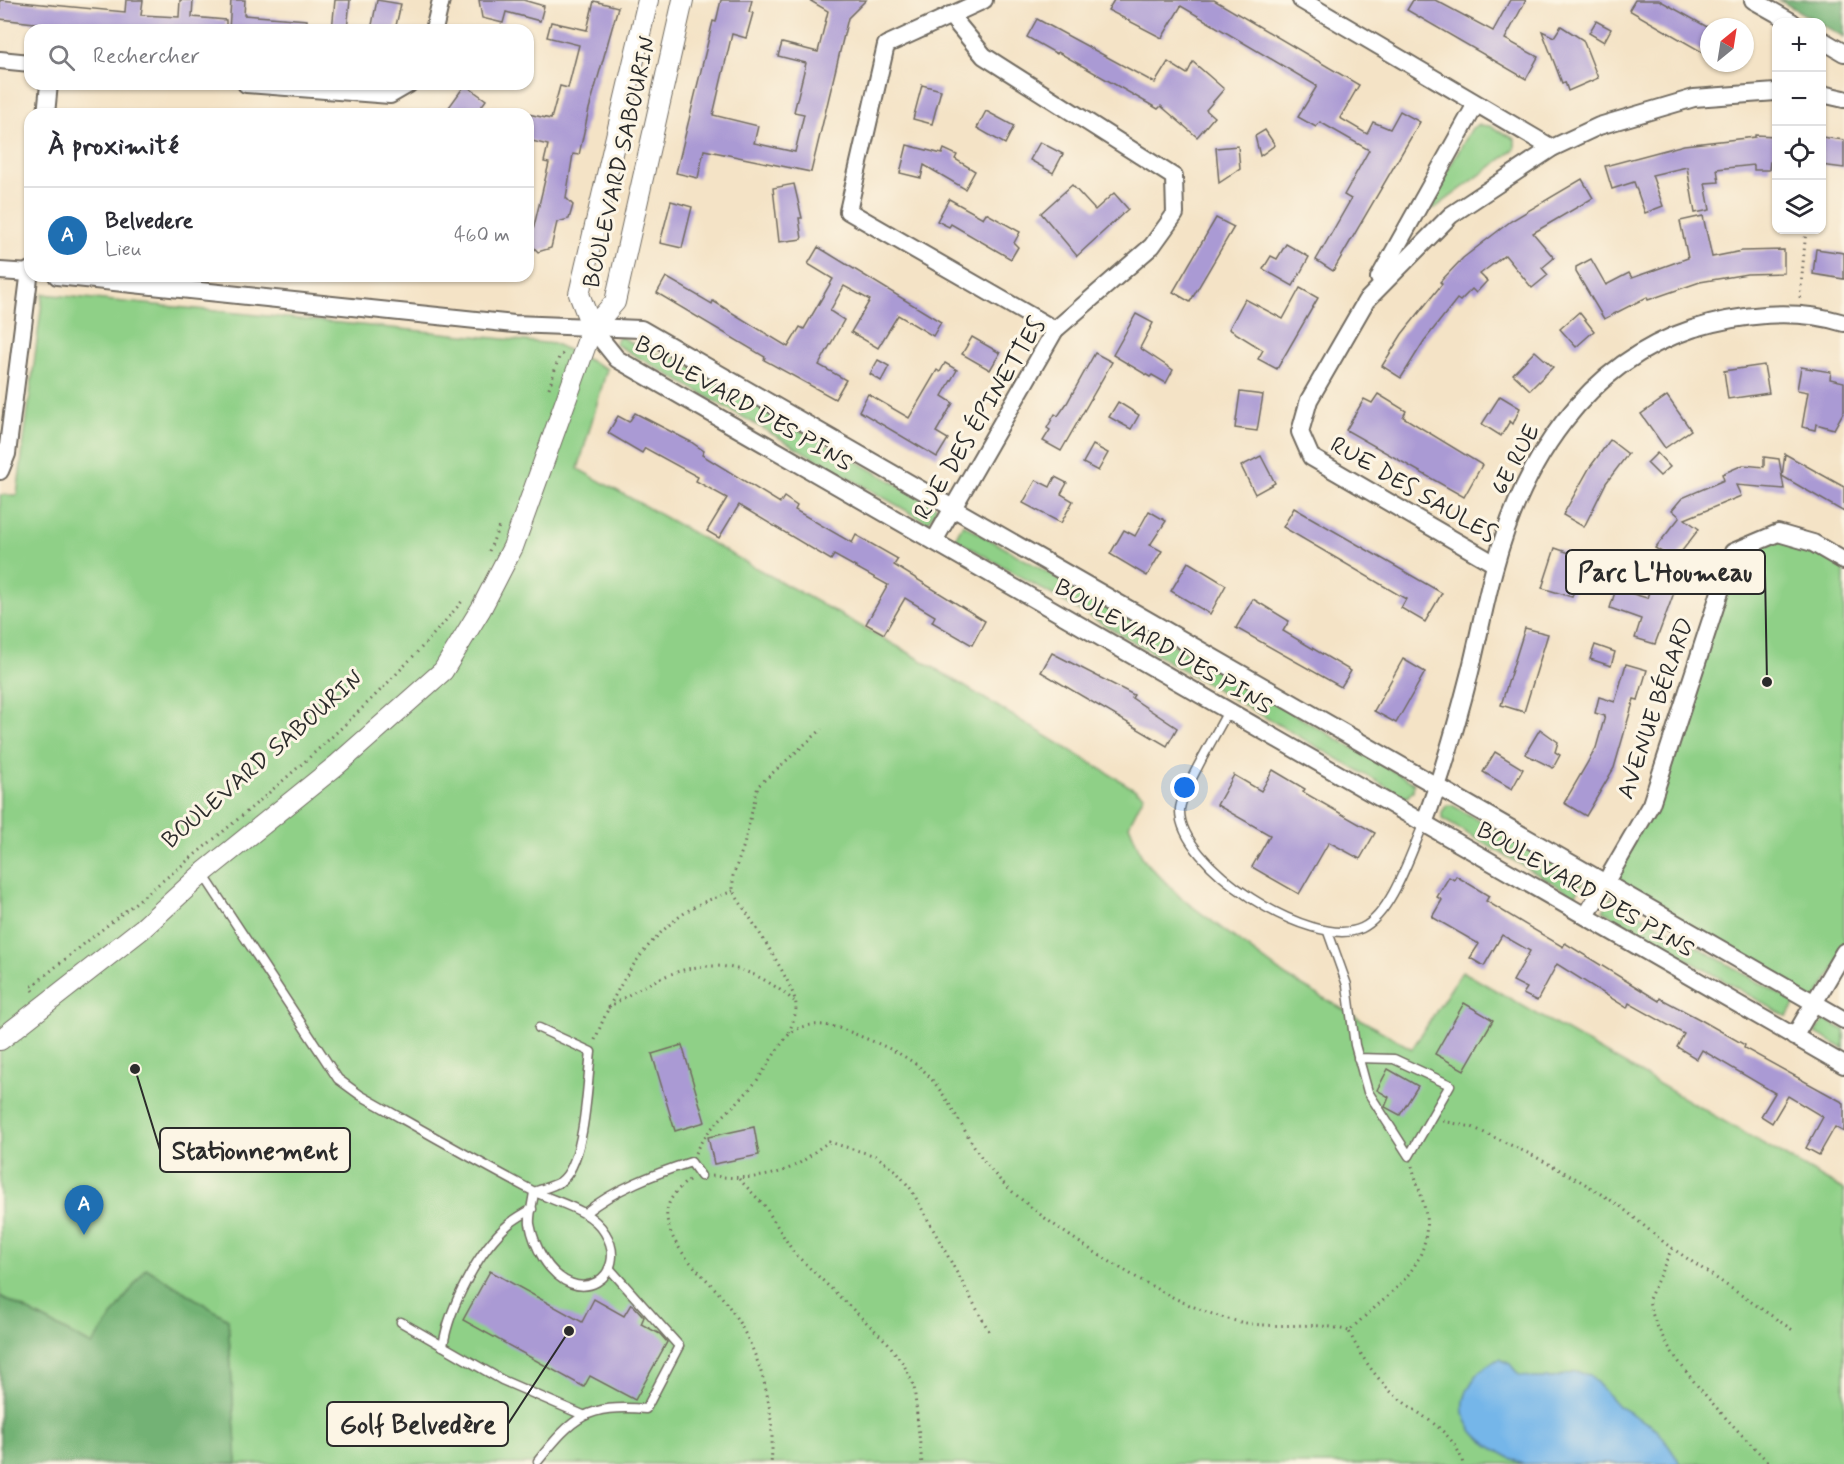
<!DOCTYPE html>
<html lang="fr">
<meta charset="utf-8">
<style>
:root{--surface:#fff;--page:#f7f7f7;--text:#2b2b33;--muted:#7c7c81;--line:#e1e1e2;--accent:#1f6fb2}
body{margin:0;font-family:Mynerve,sans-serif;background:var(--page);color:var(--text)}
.controls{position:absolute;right:18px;top:18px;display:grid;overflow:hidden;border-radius:12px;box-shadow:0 2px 4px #0004}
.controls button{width:54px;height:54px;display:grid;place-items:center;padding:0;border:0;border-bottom:2px solid var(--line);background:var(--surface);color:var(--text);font:30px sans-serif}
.compass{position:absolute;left:1700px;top:18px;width:54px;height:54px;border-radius:50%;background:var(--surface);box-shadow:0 2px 4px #0004;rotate:30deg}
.you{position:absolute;left:1185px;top:788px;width:21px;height:21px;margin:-15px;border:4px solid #fff;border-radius:50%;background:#1a73e8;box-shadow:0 0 0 9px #1a73e833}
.badge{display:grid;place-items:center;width:39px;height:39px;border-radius:50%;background:var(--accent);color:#fff;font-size:20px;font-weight:700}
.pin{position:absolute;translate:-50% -50px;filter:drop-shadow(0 2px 3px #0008)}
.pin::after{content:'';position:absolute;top:32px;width:21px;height:18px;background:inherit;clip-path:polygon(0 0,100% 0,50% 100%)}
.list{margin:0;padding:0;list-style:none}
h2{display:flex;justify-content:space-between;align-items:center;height:78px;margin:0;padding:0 24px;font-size:26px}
h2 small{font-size:20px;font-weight:400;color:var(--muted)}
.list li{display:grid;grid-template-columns:39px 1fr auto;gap:18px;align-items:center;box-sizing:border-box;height:96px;padding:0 24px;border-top:2px solid var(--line)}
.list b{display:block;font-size:22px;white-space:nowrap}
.list p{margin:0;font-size:20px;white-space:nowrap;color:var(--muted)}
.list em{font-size:20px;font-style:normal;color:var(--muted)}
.icon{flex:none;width:33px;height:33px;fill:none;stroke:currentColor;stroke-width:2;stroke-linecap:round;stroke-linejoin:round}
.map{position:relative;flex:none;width:1844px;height:1464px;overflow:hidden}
.search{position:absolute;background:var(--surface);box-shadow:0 2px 4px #0004;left:24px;top:24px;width:510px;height:66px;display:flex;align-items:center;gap:15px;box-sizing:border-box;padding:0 21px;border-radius:18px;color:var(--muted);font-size:22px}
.panel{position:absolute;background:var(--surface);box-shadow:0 2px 4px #0004;left:24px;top:108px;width:510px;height:174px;border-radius:18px}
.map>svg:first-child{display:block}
</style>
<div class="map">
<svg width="1844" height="1464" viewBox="0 0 1844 1464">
<rect width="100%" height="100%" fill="#fcf5e5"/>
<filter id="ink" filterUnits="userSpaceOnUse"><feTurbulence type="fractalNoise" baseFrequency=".0167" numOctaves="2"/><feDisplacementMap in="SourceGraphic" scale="12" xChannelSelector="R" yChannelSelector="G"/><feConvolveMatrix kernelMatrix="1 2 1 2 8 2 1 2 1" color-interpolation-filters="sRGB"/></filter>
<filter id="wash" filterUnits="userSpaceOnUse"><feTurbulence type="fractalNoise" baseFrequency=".008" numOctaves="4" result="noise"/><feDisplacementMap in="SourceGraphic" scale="24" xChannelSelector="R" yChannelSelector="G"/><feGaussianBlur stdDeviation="1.35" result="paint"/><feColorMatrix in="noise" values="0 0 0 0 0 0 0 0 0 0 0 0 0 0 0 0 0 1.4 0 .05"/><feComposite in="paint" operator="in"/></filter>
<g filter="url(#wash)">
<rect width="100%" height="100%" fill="#f4e3c6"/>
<!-- green -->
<g fill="#8fd087" stroke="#5d7e59" stroke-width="1.5">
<polygon points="1478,125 1490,126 1515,139 1515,149 1435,208 1429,208 1427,206 1472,128"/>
<polygon points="43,294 555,344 607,369 578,469 911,654 1144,795 1129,825 1143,859 1181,898 1287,977 1412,1049 1462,971 1844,1190 1844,1464 237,1464 228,1319 92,1345 0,1296 0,495 17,495"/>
<polygon points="620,336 649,353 670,355 937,507 928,523 615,344"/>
<polygon points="963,524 1414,783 1413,791 1406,798 955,539"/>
<polygon points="1778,533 1844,561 1844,952 1814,1003 1604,883 1651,804 1733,552"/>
<polygon points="1447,805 1452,805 1584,880 1575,896 1442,819 1442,812"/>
<polygon points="1611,897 1795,1003 1787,1017 1603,911"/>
<polygon points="1824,1019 1844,1030 1844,1049 1816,1033"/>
</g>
<!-- forest -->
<g fill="#73b274" stroke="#4f6e50" stroke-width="1.5">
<polygon points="1779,0 1844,0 1844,37"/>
<polygon points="146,1268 228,1319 237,1464 0,1464 0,1296 92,1345"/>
</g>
<!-- water -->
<path fill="#74b6e9" stroke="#50708a" stroke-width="1.5" d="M 1500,1359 L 1510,1364 L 1519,1375 L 1534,1378 L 1553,1378 L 1576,1372 L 1590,1375 L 1618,1406 L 1657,1429 L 1681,1464 L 1522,1464 C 1491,1449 1448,1427 1469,1387 C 1476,1374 1487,1363 1500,1359 Z"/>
<g id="blocks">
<!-- building -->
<g fill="#aa9ad4">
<polygon points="0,0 125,12 126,0 143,0 141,15 179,17 180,0 193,0 192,17 226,20 226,30 87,30 43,26 43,24 0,19"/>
<polygon points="231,0 245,0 244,15 307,20 307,30 229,30"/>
<polygon points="335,0 350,0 347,30 332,30"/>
<polygon points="377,0 401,4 395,30 371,30"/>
<polygon points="479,0 523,0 544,6 540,21 506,12 503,23 482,18"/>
<polygon points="721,0 752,0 749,12 753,13 746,38 732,34 713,115 758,126 754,143 795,152 804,114 794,112 806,63 778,56 782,43 818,52 828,11 809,0 866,0 848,18 811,172 704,150 698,178 676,173 713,21 716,22"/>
<polygon points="1114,0 1214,0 1359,85 1340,118 1367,134 1373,122 1390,129 1400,111 1420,122 1333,271 1316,260 1351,199 1344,195 1369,150 1320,122 1316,127 1298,117 1317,86 1181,6 1162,38 1108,10"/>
<polygon points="1413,0 1435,0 1493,31 1510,0 1526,0 1505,39 1538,57 1526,79 1407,10"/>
<polygon points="1635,0 1659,0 1709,28 1709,56 1629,10"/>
<polygon points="594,1 618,7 589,109 579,155 573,154 566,198 573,205 569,219 557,222 551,248 538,252 530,243 549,163 544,162 548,145 528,140 528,114 551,119 560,86 568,88 579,45 547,37 551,22 587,30"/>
<polygon points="1037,19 1155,83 1168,62 1187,74 1193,62 1224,89 1206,110 1214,117 1197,137 1161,106 1158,109 1058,52 1057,54 1027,37"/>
<polygon points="1596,21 1611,29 1604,42 1589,33"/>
<polygon points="1561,26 1583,40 1598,78 1568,91 1565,82 1562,83 1542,31 1554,37"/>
<polygon points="465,85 486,100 476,114 444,114"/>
<polygon points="922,85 941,90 932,124 913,119"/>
<polygon points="986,111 1014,126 1005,144 977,128"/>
<polygon points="1265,130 1275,145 1260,156 1255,136"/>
<polygon points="1755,135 1776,136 1776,162 1770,162 1769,170 1754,170 1754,165 1717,169 1719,182 1705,183 1710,210 1695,213 1687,167 1652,175 1663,206 1645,213 1634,182 1612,189 1605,166 1684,145 1755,137"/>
<polygon points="1821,137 1844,140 1844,168 1821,165"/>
<polygon points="1040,142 1063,154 1053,173 1030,160"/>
<polygon points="907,145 942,154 944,149 957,155 955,159 975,171 965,189 924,165 921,178 900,173"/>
<polygon points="1238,146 1240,169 1219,183 1216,148"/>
<polygon points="1582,179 1593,198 1533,233 1554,258 1542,268 1548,275 1532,288 1505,255 1480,274 1487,281 1476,293 1472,289 1460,301 1457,299 1424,341 1401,378 1382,366 1402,334 1442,284 1440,282 1463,258 1511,221"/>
<polygon points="794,184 802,218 799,218 802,239 779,242 773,188"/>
<polygon points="1072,185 1095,210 1114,193 1128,209 1077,256 1041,213"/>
<polygon points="949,199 983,218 986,213 1020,232 1014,243 1018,247 1011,259 951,224 949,227 937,221"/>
<polygon points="671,201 692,207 682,248 660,243"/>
<polygon points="1703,216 1712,257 1742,251 1784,250 1784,273 1747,274 1700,282 1648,300 1647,297 1604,319 1576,272 1576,267 1591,259 1606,285 1629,273 1632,278 1688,258 1680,221"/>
<polygon points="1216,218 1234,227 1190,302 1173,292"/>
<polygon points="1286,244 1309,257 1293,286 1263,269 1271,256 1277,259"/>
<polygon points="818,247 941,322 933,336 898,315 878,348 851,332 870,300 844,286 830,311 844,320 819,365 846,380 835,399 764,360 765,357 657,293 666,277 712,304 713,301 788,347 800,327 804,329 833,279 808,264"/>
<polygon points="1816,249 1844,253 1844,279 1813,274"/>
<polygon points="1300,288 1318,298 1277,369 1258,359 1263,350 1229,329 1245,299 1283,319"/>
<polygon points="1579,312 1594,331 1576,347 1560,329"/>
<polygon points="1136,314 1153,323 1140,348 1173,370 1166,383 1152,375 1150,377 1113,355"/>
<polygon points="972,337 1000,353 990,370 962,354"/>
<polygon points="1535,351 1553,367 1530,390 1513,374"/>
<polygon points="1095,353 1112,362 1061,451 1043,441 1050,430 1047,428 1055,414 1058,416 1067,403"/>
<polygon points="878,360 889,366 881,381 870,374"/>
<polygon points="945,363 957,370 942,396 953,403 936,432 948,439 937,457 859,411 868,394 909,418 937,370 940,372"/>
<polygon points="1764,365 1769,393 1728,399 1724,371"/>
<polygon points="1801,367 1831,372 1830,379 1844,382 1844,411 1834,429 1816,424 1815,430 1802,427 1808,392 1797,390"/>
<polygon points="1240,392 1263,395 1257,431 1235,428"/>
<polygon points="1378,394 1406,411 1403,417 1482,465 1464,497 1346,430 1364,399 1372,403"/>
<polygon points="1500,396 1520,408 1513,424 1510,421 1501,436 1482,424"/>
<polygon points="1667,396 1691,430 1665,448 1641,414"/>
<polygon points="1118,402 1139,415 1131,429 1109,417"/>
<polygon points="635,413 691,442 704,451 702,455 780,503 784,497 797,506 795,510 852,543 856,535 898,559 894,565 985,621 972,645 932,622 935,616 905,598 884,634 866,624 888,585 834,555 831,560 739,505 719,538 707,531 727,498 696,481 698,477 645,448 642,453 608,433 618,416 629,422"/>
<polygon points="1610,440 1628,454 1606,483 1584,527 1563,515 1590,467"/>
<polygon points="1093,445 1108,453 1098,471 1083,463"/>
<polygon points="1657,453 1670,467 1660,476 1647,463"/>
<polygon points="1785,454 1844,487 1844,512 1782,476"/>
<polygon points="1261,456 1275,483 1255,494 1241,466"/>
<polygon points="1764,457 1779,459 1784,489 1736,485 1741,496 1685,519 1699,529 1675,560 1655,548 1680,517 1672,510 1682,498 1724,480 1722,474 1743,465 1764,467"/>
<polygon points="1055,477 1067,483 1061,494 1073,501 1061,523 1023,503 1036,480 1050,487"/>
<polygon points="1294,508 1442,593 1425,622 1401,608 1406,599 1283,527"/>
<polygon points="1149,511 1166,521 1150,545 1162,551 1147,576 1110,554 1124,530 1135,536"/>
<polygon points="1555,548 1584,558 1572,597 1542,588"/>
<polygon points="1188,562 1226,585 1210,614 1171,591"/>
<polygon points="1658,564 1682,571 1655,644 1635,638 1641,619 1610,608 1616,589 1647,598"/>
<polygon points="1253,599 1289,621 1283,631 1351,671 1341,687 1236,628"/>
<polygon points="1525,628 1548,634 1524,712 1501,705"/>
<polygon points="1595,645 1615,652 1611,666 1590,659"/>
<polygon points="1052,653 1134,695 1132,698 1177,728 1167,746 1041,672"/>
<polygon points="1403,659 1425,672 1396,723 1374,711"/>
<polygon points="1626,664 1647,670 1638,700 1634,699 1614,768 1586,816 1564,803 1596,748 1605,716 1595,713 1599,697 1615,702"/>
<polygon points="1540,729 1558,742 1555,752 1560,755 1553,768 1525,754"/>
<polygon points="1495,752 1523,769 1512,789 1483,772"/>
<polygon points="1273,770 1305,789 1303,792 1375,833 1360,859 1329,842 1299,894 1252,867 1270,835 1217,805 1234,775 1261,791"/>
<polygon points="1456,876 1489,896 1486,901 1563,947 1565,943 1659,1001 1660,998 1701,1020 1745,1045 1744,1048 1844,1103 1844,1132 1835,1127 1819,1155 1806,1148 1823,1117 1788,1096 1772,1123 1761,1116 1775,1093 1702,1050 1697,1059 1677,1047 1684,1034 1629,1003 1627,1008 1557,964 1537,1001 1523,994 1527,988 1513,981 1530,951 1502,935 1484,966 1470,958 1479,944 1432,917 1442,900 1437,897 1449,877 1454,880"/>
<polygon points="1464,1003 1493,1020 1464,1070 1435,1054"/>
<polygon points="682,1045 705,1122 675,1131 652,1054"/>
<polygon points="1388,1069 1418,1086 1400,1115 1385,1107 1389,1097 1377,1090"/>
<polygon points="754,1127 759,1155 714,1164 708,1137"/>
<polygon points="490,1271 582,1322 594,1299 624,1316 631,1304 634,1306 644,1317 641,1324 660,1334 667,1342 635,1400 590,1376 584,1387 463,1320"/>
</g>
</g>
</g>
<g filter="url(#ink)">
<use href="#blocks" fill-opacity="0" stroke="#716b61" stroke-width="1.5"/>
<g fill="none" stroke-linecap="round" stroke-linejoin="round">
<defs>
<g id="service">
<path d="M 1228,711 C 1218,731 1182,790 1180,809 C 1177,865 1312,951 1362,928 C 1392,914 1411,852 1424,823"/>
<path d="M 203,874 L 338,1079 L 360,1095 C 417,1127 474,1160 531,1190 C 556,1203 590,1208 605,1233 C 631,1274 578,1314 543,1258 C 537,1248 532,1235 530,1224 C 529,1214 533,1202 534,1192 C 542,1189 553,1186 560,1182 C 586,1164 587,1082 591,1052 L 539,1028"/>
<polyline points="1328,932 1347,985 1355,1045 1368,1092 1409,1156 1450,1085 1394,1059 1358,1058"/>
<path d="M 585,1213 C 615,1189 654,1174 691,1162 L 701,1176"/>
<polyline points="401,1322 502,1380 583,1415"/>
<path d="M 443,1346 C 449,1308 478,1250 509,1224 C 516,1218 524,1214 532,1209"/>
<path d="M 538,1461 C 573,1417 587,1404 646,1409 L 679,1346 L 609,1268"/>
</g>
<g id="minor">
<polyline points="984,0 886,45 848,211 1055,330"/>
<polyline points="1301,0 1552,148"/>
<polyline points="1753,0 1792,22"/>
<polyline points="434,30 441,0"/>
<polyline points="1822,40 1844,53"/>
<polyline points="0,60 30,63"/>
<polyline points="246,84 390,95 409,84"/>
<polyline points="1822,94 1844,99"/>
<polyline points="46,114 49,84"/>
<polyline points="0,271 30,273"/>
<polyline points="57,276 514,324 641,329 1844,1020"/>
<polyline points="1379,278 1476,104"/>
<polyline points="592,328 617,359 1844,1065"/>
<polyline points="0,471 7,454 30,270"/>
<polyline points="934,541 1055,330 1152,246 1175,214 1174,177 984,56 950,15"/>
<polyline points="1495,564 1311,457 1300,432 1309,400 1366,301 1451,215 1552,148 1599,126 1694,98 1776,92"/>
<path d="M 1424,823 C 1443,774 1457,723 1470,672 C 1479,636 1485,601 1495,566 C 1523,462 1585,364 1692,329 C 1740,314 1795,308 1844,323"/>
<polyline points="1586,916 1651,804 1733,552 1778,533 1813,543 1844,561"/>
<polyline points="1794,1037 1844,952"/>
</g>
<g id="tertiary">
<polyline points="592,328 579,294 648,0"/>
<polyline points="0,1040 142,929 203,873 338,764 443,671 481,609 513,547 592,328 615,302 683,0"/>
</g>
</defs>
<!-- service casing -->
<use href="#service" stroke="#716b61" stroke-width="11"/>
<!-- minor casing -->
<use href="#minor" stroke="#716b61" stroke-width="20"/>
<!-- tertiary casing -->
<use href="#tertiary" stroke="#716b61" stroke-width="22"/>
<!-- path -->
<g stroke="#716b61" stroke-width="3" stroke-dasharray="1.5 4.5" stroke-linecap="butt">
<polyline points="1800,298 1806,230"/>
<polyline points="549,388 559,357 564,353"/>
<polyline points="489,551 500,524"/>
<path d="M 34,991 L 31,987 C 181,864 339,749 464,599"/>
<path d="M 608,1008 C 674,964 728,944 794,1001"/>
<path d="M 789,1033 C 792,1024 796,1015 796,1006 C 796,985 746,913 733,891 L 733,876 L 744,845 L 758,786 L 822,729"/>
<path d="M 595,1040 C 614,990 642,942 686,912 C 699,902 718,897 733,891"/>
<polyline points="1443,1121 1472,1127 1532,1155 1582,1182 1620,1206 1666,1244 1794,1331"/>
<path d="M 695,1153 C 709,1124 735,1108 754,1084 C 763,1074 783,1038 791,1033 C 810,1019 834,1025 855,1034 C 879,1044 907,1054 926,1073 C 956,1105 969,1149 1001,1181 C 1042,1221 1106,1261 1157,1289 C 1188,1306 1228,1323 1263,1325 C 1293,1327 1319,1322 1349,1331"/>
<path d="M 1412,1166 C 1416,1182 1424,1200 1426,1216 C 1432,1271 1383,1297 1349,1331 C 1358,1352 1372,1372 1388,1389 C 1413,1414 1454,1427 1463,1464"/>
<path d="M 712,1176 C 740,1179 769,1179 794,1166 C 807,1160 816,1149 829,1142 L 876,1156 L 895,1170 L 911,1189 L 990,1333"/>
<polyline points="739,1179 764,1205 794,1253 888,1343 904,1365 914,1386 922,1464"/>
<path d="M 689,1180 C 677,1189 665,1202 667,1218 C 671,1250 702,1272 721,1296 C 758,1343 777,1405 771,1464"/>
<path d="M 1672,1248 L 1649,1299 C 1655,1351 1734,1426 1770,1464"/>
</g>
<!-- service -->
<use href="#service" stroke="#fff" stroke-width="8"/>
<!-- minor -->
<use href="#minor" stroke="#fff" stroke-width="16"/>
<!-- tertiary -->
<use href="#tertiary" stroke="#fff" stroke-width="20"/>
</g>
</g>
<g text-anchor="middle" stroke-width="6" stroke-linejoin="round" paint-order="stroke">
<!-- street labels -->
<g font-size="24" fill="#2b2b2b" stroke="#fcf5e5">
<text transform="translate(619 162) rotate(-77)" y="8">BOULEVARD SABOURIN</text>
<text transform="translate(744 403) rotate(30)" y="8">BOULEVARD DES PINS</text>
<text transform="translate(979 418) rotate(-59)" y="8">RUE DES ÉPINETTES</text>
<text transform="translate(1515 459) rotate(-62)" y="8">6E RUE</text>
<text transform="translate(1414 489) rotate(30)" y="8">RUE DES SAULES</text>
<text transform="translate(1164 646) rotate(30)" y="8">BOULEVARD DES PINS</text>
<text transform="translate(1655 708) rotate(-71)" y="8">AVENUE BÉRARD</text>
<text transform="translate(262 759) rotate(-41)" y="8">BOULEVARD SABOURIN</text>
<text transform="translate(1586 889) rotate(30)" y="8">BOULEVARD DES PINS</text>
</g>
</g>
<!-- callouts -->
<path fill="none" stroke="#2b2b2b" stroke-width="2" d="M1767 682L1765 572M135 1069L160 1150M569 1331L508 1424"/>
<g fill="#2b2b2b" stroke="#fcf5e5" stroke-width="2">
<circle cx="1767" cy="682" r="6"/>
<circle cx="135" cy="1069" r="6"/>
<circle cx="569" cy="1331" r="6"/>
</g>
<g fill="#fcf5e5" stroke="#2b2b2b" stroke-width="2">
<rect x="1566" y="550" width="199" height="44" rx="6"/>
<rect x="160" y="1128" width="190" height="44" rx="6"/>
<rect x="327" y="1402" width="181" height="44" rx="6"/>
</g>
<g font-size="26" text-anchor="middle" font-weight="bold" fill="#2b2b2b">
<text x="1665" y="581">Parc L'Houmeau</text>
<text x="255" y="1159">Stationnement</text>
<text x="418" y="1433">Golf Belvedère</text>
</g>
</svg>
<div class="controls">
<button>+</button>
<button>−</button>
<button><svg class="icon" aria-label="locate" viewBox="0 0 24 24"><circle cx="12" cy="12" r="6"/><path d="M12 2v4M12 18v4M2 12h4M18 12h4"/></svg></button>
<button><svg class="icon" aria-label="layers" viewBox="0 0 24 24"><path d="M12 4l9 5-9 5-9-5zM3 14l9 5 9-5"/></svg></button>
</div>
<svg class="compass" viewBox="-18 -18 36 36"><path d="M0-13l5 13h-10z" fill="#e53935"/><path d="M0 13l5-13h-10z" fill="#7c7c81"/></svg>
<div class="you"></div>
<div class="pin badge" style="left:84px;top:1235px">A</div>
<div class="search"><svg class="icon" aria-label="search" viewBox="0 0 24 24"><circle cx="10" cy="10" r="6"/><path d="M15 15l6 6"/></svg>Rechercher</div>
<section class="panel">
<h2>À proximité<small></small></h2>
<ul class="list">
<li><span class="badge">A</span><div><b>Belvedere</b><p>Lieu</p></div><em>460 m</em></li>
</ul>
</section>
</div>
